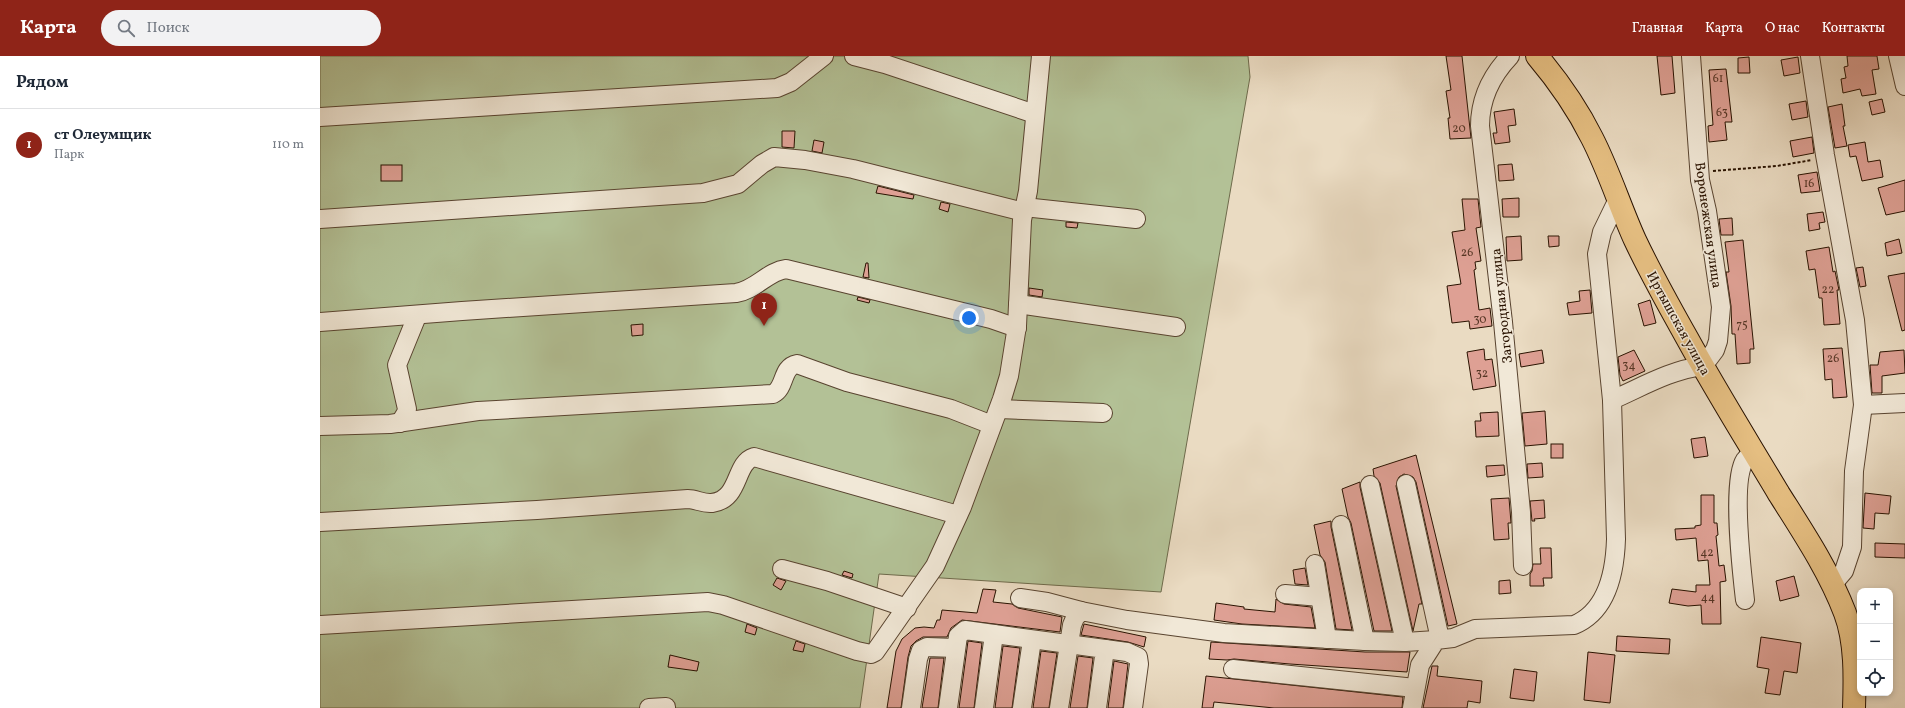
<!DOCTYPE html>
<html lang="ru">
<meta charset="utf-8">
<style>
:root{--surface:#fff;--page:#f2f2f3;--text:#1f2937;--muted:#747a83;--line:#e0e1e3;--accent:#8f2418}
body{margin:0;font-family:Vollkorn,serif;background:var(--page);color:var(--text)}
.controls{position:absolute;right:12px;bottom:12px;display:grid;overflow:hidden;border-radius:8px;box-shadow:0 2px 6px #0003}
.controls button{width:36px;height:36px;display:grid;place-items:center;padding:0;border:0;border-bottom:1px solid var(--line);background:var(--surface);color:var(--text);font:20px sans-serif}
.you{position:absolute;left:649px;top:262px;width:14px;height:14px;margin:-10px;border:3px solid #fff;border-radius:50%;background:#1a73e8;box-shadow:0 0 0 6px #1a73e833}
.badge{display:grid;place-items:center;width:26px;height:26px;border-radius:50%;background:var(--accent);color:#fff;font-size:13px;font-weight:700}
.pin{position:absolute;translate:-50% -33px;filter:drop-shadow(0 1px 2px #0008)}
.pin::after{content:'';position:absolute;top:21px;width:14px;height:12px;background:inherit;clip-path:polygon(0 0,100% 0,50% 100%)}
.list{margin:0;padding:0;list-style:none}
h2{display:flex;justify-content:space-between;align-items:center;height:52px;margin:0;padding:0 16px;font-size:17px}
h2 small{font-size:13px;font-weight:400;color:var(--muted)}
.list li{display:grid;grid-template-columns:26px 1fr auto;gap:12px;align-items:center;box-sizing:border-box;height:72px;padding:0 16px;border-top:1px solid var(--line)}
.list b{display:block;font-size:15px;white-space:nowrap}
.list p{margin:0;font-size:13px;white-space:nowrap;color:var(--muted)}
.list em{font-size:13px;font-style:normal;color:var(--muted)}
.icon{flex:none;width:22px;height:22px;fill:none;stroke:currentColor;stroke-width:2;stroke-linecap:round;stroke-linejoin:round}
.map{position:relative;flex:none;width:1585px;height:652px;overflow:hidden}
header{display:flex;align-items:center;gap:24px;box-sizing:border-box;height:56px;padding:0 20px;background:var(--accent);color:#fff}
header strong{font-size:19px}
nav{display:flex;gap:22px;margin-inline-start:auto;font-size:14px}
.search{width:280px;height:36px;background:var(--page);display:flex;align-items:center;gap:10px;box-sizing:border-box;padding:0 14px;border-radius:22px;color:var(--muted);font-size:15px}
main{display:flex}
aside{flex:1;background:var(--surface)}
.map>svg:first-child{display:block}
</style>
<header>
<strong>Карта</strong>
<div class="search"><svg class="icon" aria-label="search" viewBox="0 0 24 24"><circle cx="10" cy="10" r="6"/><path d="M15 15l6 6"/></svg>Поиск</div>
<nav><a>Главная</a><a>Карта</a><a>О нас</a><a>Контакты</a></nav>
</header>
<main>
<aside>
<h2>Рядом<small></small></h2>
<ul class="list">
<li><span class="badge">1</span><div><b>ст Олеумщик</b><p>Парк</p></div><em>110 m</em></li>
</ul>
</aside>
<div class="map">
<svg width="1585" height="652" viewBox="0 0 1585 652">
<rect width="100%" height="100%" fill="#eadbc2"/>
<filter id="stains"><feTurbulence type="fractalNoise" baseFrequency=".005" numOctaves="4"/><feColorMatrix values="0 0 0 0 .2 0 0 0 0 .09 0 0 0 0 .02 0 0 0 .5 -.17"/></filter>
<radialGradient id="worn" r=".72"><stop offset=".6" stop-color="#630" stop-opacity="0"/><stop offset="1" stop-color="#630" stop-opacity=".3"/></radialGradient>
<!-- green -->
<polygon fill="#b3c196" stroke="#6e6a4b" points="0,0 928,0 930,21 841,536 559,518 540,652 0,652"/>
<!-- building -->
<g fill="#dea094" stroke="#291200">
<polygon points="1126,0 1142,0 1151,82 1130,83 1128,62 1130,62 1126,35 1131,34"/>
<polygon points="1337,0 1352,0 1355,37 1341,39"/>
<polygon points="1527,0 1557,0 1559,13 1552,14 1556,38 1542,40 1540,33 1523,37 1521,23 1526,22 1524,11 1528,10"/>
<polygon points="1429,1 1430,17 1418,17 1418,2"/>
<polygon points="1478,1 1480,17 1464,20 1461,4"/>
<polygon points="1406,13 1412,66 1405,66 1407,84 1389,86 1388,70 1393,69 1389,14"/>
<polygon points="1562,43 1565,56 1552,59 1549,46"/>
<polygon points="1486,45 1488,61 1472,64 1469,48"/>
<polygon points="1522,48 1525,70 1523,70 1527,90 1515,92 1508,51"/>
<polygon points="1194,53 1196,69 1188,70 1190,86 1175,88 1173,77 1177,77 1174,56"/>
<polygon points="462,75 475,75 474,92 462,91"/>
<polygon points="1492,81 1494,97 1473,101 1470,85"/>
<polygon points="494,84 504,86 502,97 492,95"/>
<polygon points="1545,86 1548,106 1560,104 1563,121 1542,125 1536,100 1530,101 1528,89"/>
<polygon points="1192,108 1194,124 1179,125 1178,109"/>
<rect x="61" y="109" width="21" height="16"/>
<polygon points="1497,116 1500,135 1481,137 1478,119"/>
<polygon points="1585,124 1585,155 1566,159 1558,132"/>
<polygon points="558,130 594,139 593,143 556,137"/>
<polygon points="1199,142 1199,161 1183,161 1182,143"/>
<polygon points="1142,143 1158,143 1161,171 1156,172 1161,205 1155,206 1156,213 1154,214 1159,254 1170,252 1172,270 1150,273 1149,265 1132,267 1127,230 1141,228 1132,176 1145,174"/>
<polygon points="621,146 630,148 628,156 619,153"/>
<polygon points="1503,156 1505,166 1499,167 1500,173 1489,175 1487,158"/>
<polygon points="1412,162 1413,179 1401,179 1399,163"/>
<polygon points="746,166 758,167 757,172 746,171"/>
<polygon points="1201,180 1202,204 1187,205 1186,181"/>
<polygon points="1228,180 1239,180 1239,190 1229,191"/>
<polygon points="1579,183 1582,197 1567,200 1565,187"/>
<polygon points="1423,184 1434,293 1430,293 1430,307 1417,308 1415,278 1412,278 1411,250 1406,216 1409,216 1405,186"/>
<polygon points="1509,191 1513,216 1515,215 1519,234 1517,234 1520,268 1504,269 1502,242 1499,242 1495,213 1489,214 1486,195"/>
<polygon points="546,207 548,207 549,222 543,221"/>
<polygon points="1543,211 1546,230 1540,231 1536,212"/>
<polygon points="1585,217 1585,274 1582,275 1568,220"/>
<polygon points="709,232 723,234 722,241 709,239"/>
<polygon points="1270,234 1272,257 1249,259 1247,247 1260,245 1259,235"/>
<polygon points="538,241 550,244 549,247 537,244"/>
<polygon points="1330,244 1336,267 1324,270 1318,248"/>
<polygon points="323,268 323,279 312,280 311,269"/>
<polygon points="1522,292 1527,341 1513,342 1512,323 1505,324 1503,293"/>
<polygon points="1164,293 1165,304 1172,303 1176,330 1153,334 1147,296"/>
<polygon points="1222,294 1224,307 1201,311 1199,298"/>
<polygon points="1314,294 1325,315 1303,325 1300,319 1298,301"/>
<polygon points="1584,294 1585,317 1562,320 1562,337 1552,337 1550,309 1558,309 1560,296"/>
<polygon points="1225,355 1227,388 1205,390 1202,357"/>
<polygon points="1178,356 1179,380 1156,381 1155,365 1161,365 1160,357"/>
<polygon points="1385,381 1388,400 1374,402 1371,383"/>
<rect x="1231" y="388" width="12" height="14"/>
<polygon points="1096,399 1137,568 1128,570 1096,426 1093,421 1084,418 1079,421 1076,430 1102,548 1099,548 1093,575 1060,427 1054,420 1053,413"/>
<polygon points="1222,407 1223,421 1208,422 1207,408"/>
<polygon points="1184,409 1185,419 1167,421 1166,410"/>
<polygon points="1040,426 1040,431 1072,575 1054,575 1031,467 1028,461 1022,433"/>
<polygon points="1545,437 1571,440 1569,458 1555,457 1554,473 1543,472"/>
<polygon points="1381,439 1394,439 1394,467 1397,467 1398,479 1396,480 1399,510 1404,509 1406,525 1400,526 1401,568 1382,568 1381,549 1368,550 1349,547 1352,533 1376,536 1376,529 1390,529 1388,504 1378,505 1376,482 1356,484 1355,473 1375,472 1375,470 1381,469"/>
<polygon points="1189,442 1191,467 1188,467 1189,483 1174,484 1171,443"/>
<polygon points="1224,444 1225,462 1214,463 1215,465 1212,465 1210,445"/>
<polygon points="1011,465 1011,471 1032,574 1016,573 1005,506 1000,499 994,469"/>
<polygon points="1555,487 1585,488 1585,502 1555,501"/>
<polygon points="1220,492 1231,492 1232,522 1223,522 1224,530 1210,530 1210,518 1212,515 1213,508 1221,508"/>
<polygon points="985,512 988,529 975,528 973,514"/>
<polygon points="524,515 533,518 532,522 522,519"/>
<polygon points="1474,520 1479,540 1460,545 1456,525"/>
<polygon points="457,522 466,525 461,534 453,529"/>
<polygon points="1190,524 1191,537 1179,538 1179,525"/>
<polygon points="663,533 676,534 673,546 692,548 698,552 742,561 740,576 642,564 631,572 627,581 603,581 596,585 591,590 588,601 581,652 567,652 576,595 582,583 595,572 604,571 614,572 617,564 620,564 622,554 657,557"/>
<polygon points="956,543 964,548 991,551 995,572 922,568 894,564 896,547 924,551 924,553 955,556"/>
<polygon points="427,568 437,572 435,579 425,576"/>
<polygon points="764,568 826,581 824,591 808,586 761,579"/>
<polygon points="1297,580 1350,583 1349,598 1296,595"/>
<polygon points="1441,581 1481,587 1477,617 1464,615 1460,639 1445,637 1449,613 1437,611"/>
<polygon points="476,585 485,588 483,596 473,594"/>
<polygon points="648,585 662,587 654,652 639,652"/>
<polygon points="891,586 1045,596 1090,596 1087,616 970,608 914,603 907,604 889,603"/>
<polygon points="683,590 700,592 692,652 675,652"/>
<polygon points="721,595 737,597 729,652 713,652"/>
<polygon points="1268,596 1295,599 1290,647 1264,644"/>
<polygon points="350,599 379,606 377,615 348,611"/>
<polygon points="758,600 773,602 767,652 750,652"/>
<polygon points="610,602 624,602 618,652 602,652"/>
<polygon points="794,605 808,608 803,652 788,652"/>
<polygon points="1112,610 1118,610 1117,620 1162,625 1160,647 1148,645 1147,652 1103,652"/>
<polygon points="1194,613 1217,616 1214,645 1190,642"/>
<polygon points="886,620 1083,641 1082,652 954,652 894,646 893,652 882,652"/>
</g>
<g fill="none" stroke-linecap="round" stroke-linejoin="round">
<defs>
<g id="minor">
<polyline points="534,0 565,8 715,58"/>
<path d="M 1190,0 C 1171,20 1160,42 1160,70 L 1183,266 L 1201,456 L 1203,510"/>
<polyline points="1490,0 1505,99 1535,264 1543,349 1534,415 1532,491 1524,515 1512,529"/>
<polyline points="1578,0 1585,30"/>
<polyline points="0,61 457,32 471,26 504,0"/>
<polyline points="704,151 816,163"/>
<polyline points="0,163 383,137 418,128 442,108 454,101 485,104 533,113 704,156"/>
<polyline points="698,248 856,271"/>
<path d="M 0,266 L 142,255 L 416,237 C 436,234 448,215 466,213 L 671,263 L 697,272"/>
<path d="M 1292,344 C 1322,331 1350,314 1383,310 L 1395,294 L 1398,285 L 1401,251 L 1387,155 L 1380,124 L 1371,0"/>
<polyline points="1543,349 1585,347"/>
<polyline points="679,353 783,357"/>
<polyline points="80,367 86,357 87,353 77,309 97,260"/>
<path d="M 0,370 L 70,368 L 158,355 L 453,338 C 466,332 461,311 477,308 L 527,326 L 631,353 L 672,369"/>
<polyline points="1086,428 1120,583"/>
<polyline points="1050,429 1085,586"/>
<path d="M 0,466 L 217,454 L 368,443 C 376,443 383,448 392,447 C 421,443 414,407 434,401 L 638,459"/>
<polyline points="1021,469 1045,585"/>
<polyline points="995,508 1007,583"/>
<polyline points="462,513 507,525 587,552"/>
<polyline points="965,538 1000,541"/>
<polyline points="700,542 727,546 761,555"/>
<path d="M 1425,544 C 1422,518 1411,424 1425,404 C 1427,401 1431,399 1434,396"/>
<polyline points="0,569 388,546 403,549 537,595 551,598 555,596 615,510 642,451 682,343 689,320 697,270 702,164 708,135 721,0"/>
<polyline points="785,593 807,596 818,601 819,608 813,652"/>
<polyline points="913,613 1095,632"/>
<polyline points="329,652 346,651"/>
<polyline points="591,652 598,603 601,594 607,591 635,592"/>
<polyline points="628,652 638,580 645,574 674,578"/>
<polyline points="664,652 674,578 785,593 777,652"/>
<polyline points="702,652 712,584"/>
<polyline points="739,652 752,569 755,562 761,555 807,564 904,577 1045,585 1085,586 1116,584"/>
<path d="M 1092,652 L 1100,609 L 1116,584 L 1133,582 L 1155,573 L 1254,569 C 1288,555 1295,515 1296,483 L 1292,344 L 1277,198 L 1282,176 L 1298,143"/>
</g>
<path id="major" d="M 1217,0 C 1239,26 1257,52 1272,82 C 1289,115 1300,151 1315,184 C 1331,218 1349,250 1367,282 C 1396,335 1428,386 1459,438 C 1483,476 1509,515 1525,557 C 1536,586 1535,622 1534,652"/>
</defs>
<!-- minor casing -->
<use href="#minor" stroke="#594430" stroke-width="20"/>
<!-- major casing -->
<use href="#major" stroke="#291200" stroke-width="24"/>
<!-- path -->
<polyline stroke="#291200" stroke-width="2" stroke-dasharray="3 2" stroke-linecap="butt" points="1393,115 1457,110 1492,104"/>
<!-- minor -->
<use href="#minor" stroke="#f1e8d7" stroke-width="18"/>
<!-- major -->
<use href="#major" stroke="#e5be81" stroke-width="22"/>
</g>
<g text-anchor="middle" stroke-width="3" stroke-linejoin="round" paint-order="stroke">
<!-- number labels -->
<g font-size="12" fill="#563625">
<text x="1398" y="26">61</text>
<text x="1402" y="60">63</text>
<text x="1139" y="76">20</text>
<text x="1489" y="131">16</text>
<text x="1147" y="200">26</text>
<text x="1508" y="237">22</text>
<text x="1160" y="267">30</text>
<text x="1422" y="272">75</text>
<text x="1513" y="306">26</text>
<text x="1309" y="313">34</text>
<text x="1162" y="321">32</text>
<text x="1387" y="500">42</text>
<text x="1388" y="545">44</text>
</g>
<!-- street labels -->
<g font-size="14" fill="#291200" stroke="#f1e8d7">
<text transform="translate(1389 169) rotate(82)" y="5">Воронежская улица</text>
<text transform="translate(1181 250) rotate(-96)" y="5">Загородная улица</text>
<text transform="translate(1359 267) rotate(61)" y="5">Иртышская улица</text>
</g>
</g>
<rect width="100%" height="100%" filter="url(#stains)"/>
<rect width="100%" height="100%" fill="url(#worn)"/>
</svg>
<div class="controls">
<button>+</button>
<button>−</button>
<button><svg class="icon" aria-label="locate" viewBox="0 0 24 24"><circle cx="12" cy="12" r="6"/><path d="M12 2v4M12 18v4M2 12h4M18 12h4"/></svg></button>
</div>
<div class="you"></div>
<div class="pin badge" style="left:444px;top:270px">1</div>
</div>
</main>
